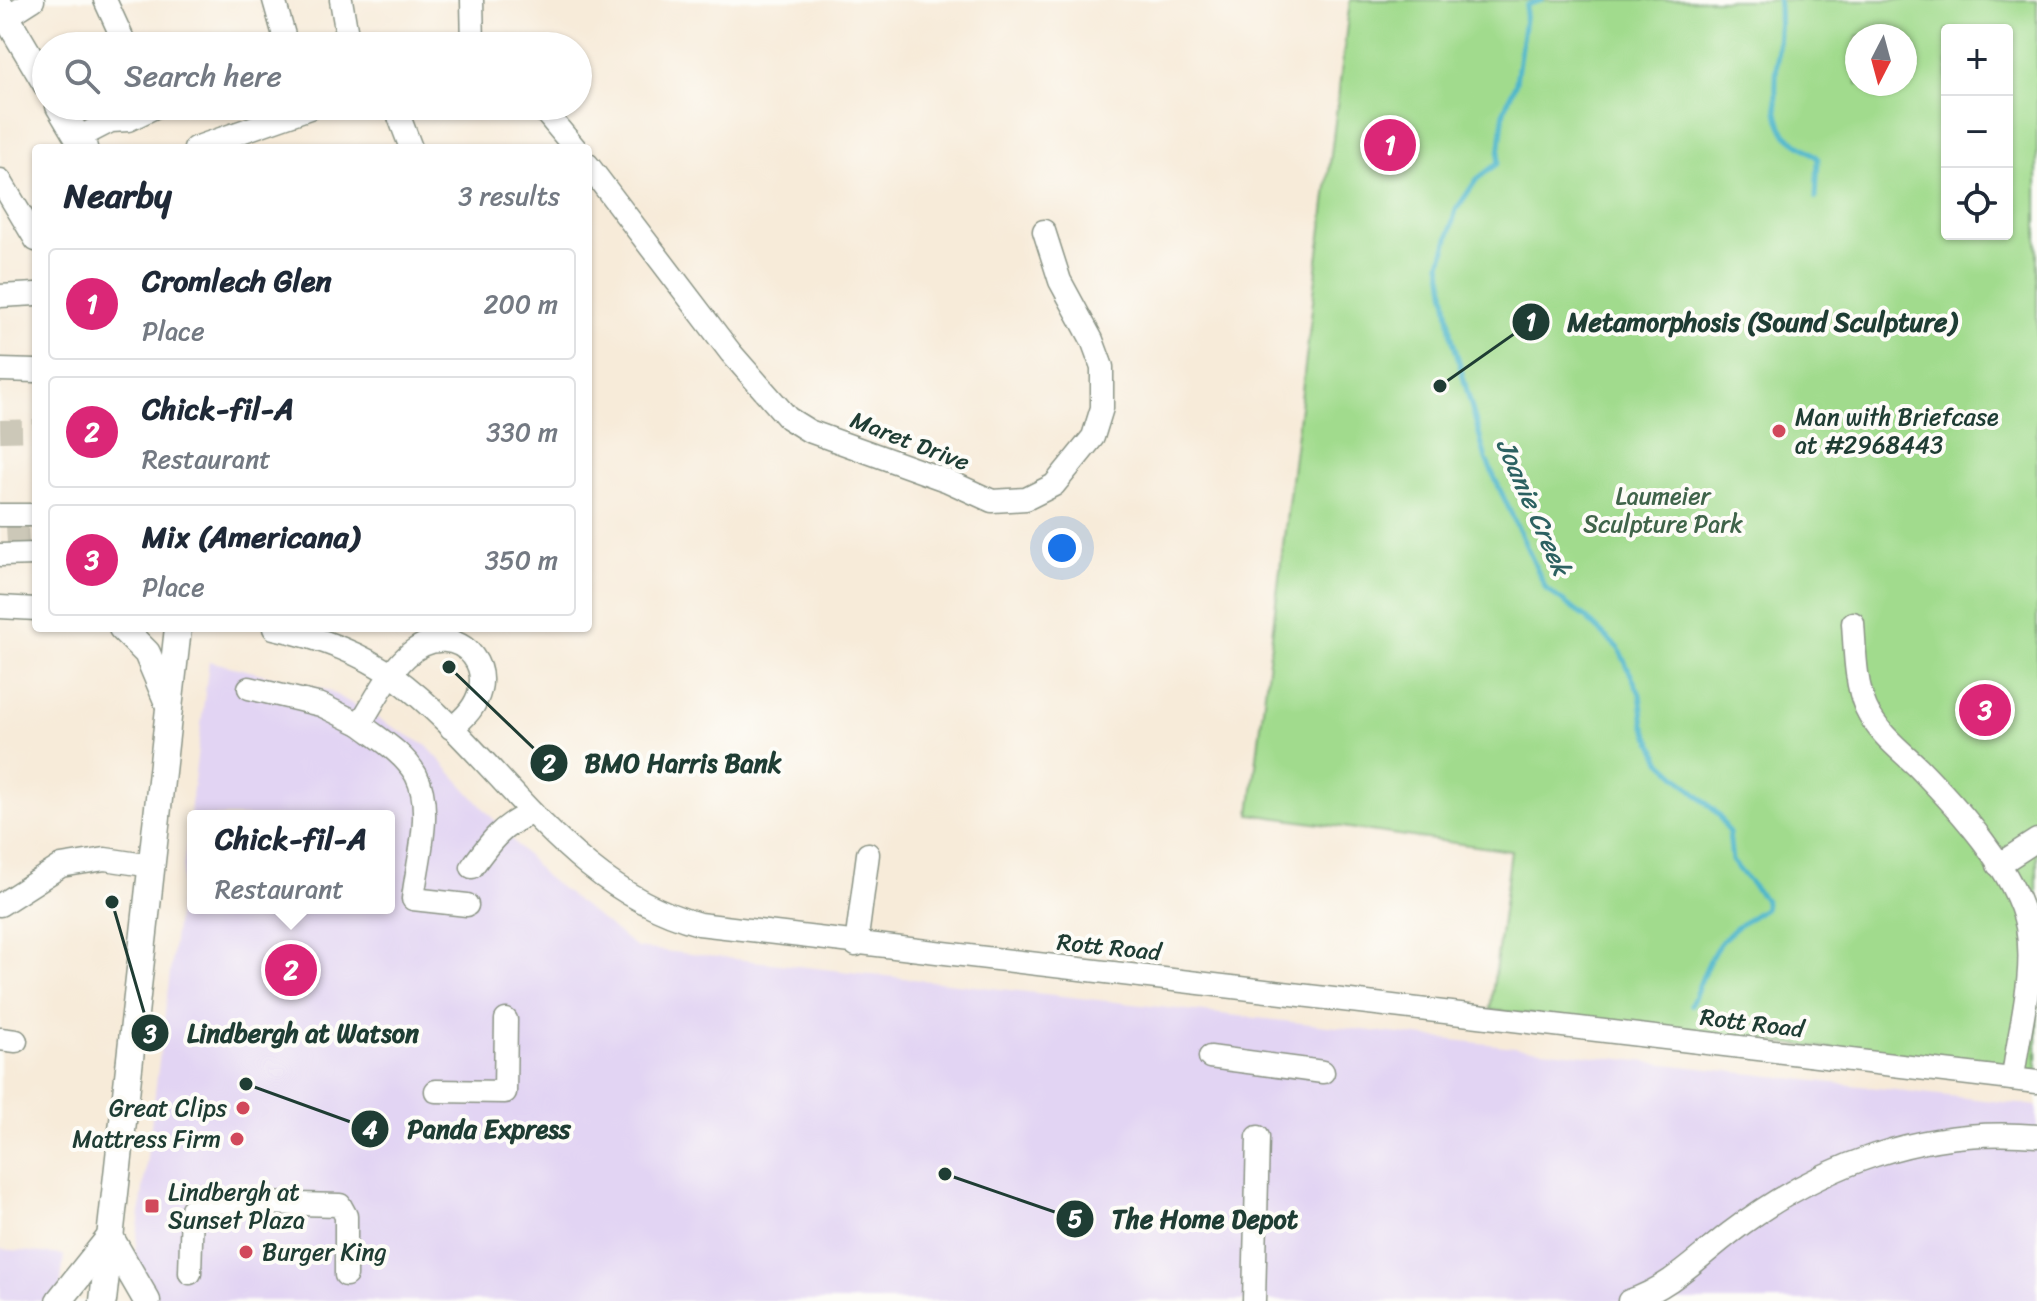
<!DOCTYPE html>
<meta charset="utf-8">
<style>
:root{--surface:#fff;--page:#f6f6f7;--text:#1f2937;--muted:#747a83;--line:#e0e1e3;--accent:#db2777}
body{margin:0;font-family:Sriracha,sans-serif;background:var(--page);color:var(--text)}
.controls{position:absolute;right:24px;top:24px;display:grid;overflow:hidden;border-radius:8px;box-shadow:0 2px 6px #0004}
.controls button{width:72px;height:72px;display:grid;place-items:center;padding:0;border:0;border-bottom:2px solid var(--line);background:var(--surface);color:var(--text);font:40px sans-serif}
.compass{position:absolute;left:1845px;top:24px;width:72px;height:72px;border-radius:50%;background:var(--surface);box-shadow:0 2px 6px #0004;rotate:186deg}
.you{position:absolute;left:1062px;top:548px;width:28px;height:28px;margin:-20px;border:6px solid #fff;border-radius:50%;background:#1a73e8;box-shadow:0 0 0 12px #1a73e833}
.badge{display:grid;place-items:center;width:52px;height:52px;border-radius:50%;background:var(--accent);color:#fff;font-size:26px;font-weight:700}
.pin{position:absolute;translate:-50% -50%;border:4px solid #fff;box-shadow:0 2px 8px #0006}
.popup{position:absolute;left:187px;top:810px;width:208px;height:104px;box-sizing:border-box;display:grid;place-content:center;border-radius:8px;background:var(--surface);filter:drop-shadow(0 2px 6px #0005);font-size:26px;white-space:nowrap;color:var(--muted)}
.popup b{font-size:30px;color:var(--text)}
.popup::after{content:'';position:absolute;left:50%;top:100%;margin-left:-16px;border:16px solid transparent;border-top-color:var(--surface)}
.list{margin:0;padding:0;list-style:none}
h2{display:flex;justify-content:space-between;align-items:center;height:104px;margin:0;padding:0 32px;font-size:34px}
h2 small{font-size:26px;font-weight:400;color:var(--muted)}
.list li{display:grid;grid-template-columns:52px 1fr auto;gap:24px;align-items:center;box-sizing:border-box;height:112px;margin:0 16px 16px;padding:0 16px;border:2px solid var(--line);border-radius:8px}
.list b{display:block;font-size:30px;white-space:nowrap}
.list p{margin:0;font-size:26px;white-space:nowrap;color:var(--muted)}
.list em{font-size:26px;font-style:normal;color:var(--muted)}
.icon{flex:none;width:44px;height:44px;fill:none;stroke:currentColor;stroke-width:2;stroke-linecap:round;stroke-linejoin:round}
.map{position:relative;flex:none;width:2037px;height:1301px;overflow:hidden}
.search{position:absolute;background:var(--surface);box-shadow:0 2px 6px #0004;left:32px;top:32px;width:560px;height:88px;display:flex;align-items:center;gap:20px;box-sizing:border-box;padding:0 28px;border-radius:44px;color:var(--muted);font-size:30px}
.panel{position:absolute;background:var(--surface);box-shadow:0 2px 6px #0004;left:32px;top:144px;width:560px;height:488px;border-radius:8px}
.map>svg:first-child{display:block}
</style>
<div class="map">
<svg width="2037" height="1301" viewBox="0 0 2037 1301">
<rect width="100%" height="100%" fill="#fdfcf7"/>
<filter id="ink" filterUnits="userSpaceOnUse"><feTurbulence type="fractalNoise" baseFrequency=".0125" numOctaves="2"/><feDisplacementMap in="SourceGraphic" scale="16" xChannelSelector="R" yChannelSelector="G"/><feConvolveMatrix kernelMatrix="1 2 1 2 8 2 1 2 1" color-interpolation-filters="sRGB"/></filter>
<filter id="wash" filterUnits="userSpaceOnUse"><feTurbulence type="fractalNoise" baseFrequency=".006" numOctaves="4" result="noise"/><feDisplacementMap in="SourceGraphic" scale="32" xChannelSelector="R" yChannelSelector="G"/><feGaussianBlur stdDeviation="1.8" result="paint"/><feColorMatrix in="noise" values="0 0 0 0 0 0 0 0 0 0 0 0 0 0 0 0 0 1.4 0 .05"/><feComposite in="paint" operator="in"/></filter>
<g filter="url(#wash)">
<rect width="100%" height="100%" fill="#f7ebd9"/>
<!-- built -->
<g fill="#e2d4f3" fill-rule="evenodd">
<path d="M 209,661 L 327,690 L 427,746 L 545,876 L 637,948 L 2037,1106 L 2037,1301 L 129,1301 ZM 193,816 L 389,816 L 389,908 L 193,908 Z"/>
<polygon points="0,1249 64,1255 59,1301 0,1301"/>
</g>
<!-- green -->
<path fill="#a1db8d" stroke="#608c60" stroke-width="2" fill-rule="evenodd" d="M 1350,0 L 2037,0 L 2037,1072 L 1490,1010 L 1511,851 L 1250,814 ZM 1947,30 L 2007,30 L 2007,234 L 1947,234 ZM 1857,36 L 1905,36 L 1905,84 L 1857,84 Z"/>
<g fill="none" stroke-linecap="round" stroke-linejoin="round">
<!-- stream -->
<g stroke="#4cb6ca" stroke-width="5">
<path d="M 1542,0 L 1527,5 L 1516,82 L 1504,111 L 1498,163 L 1477,179 L 1456,210 L 1441,263 L 1452,337 L 1486,459 L 1546,589 L 1586,618 L 1619,649 L 1640,694 L 1644,725 L 1661,761 L 1719,815 L 1729,833 L 1732,861 L 1765,900 L 1765,908 C 1712,941 1715,948 1691,1005"/>
<path d="M 1778,0 C 1785,32 1763,115 1788,136 C 1797,145 1809,149 1818,159 L 1816,198"/>
</g>
</g>
</g>
<g filter="url(#ink)">
<g fill="none" stroke-linecap="round" stroke-linejoin="round">
<!-- minor-tunnel -->
<g stroke="#ccc8b8" stroke-width="22" stroke-dasharray="22 11" stroke-linecap="butt">
<polyline points="0,431 36,430"/>
<polyline points="17,524 18,544"/>
</g>
<defs>
<g id="minor">
<polyline points="105,0 126,46"/>
<polyline points="274,0 287,46"/>
<polyline points="472,0 473,46"/>
<polyline points="0,21 33,0"/>
<polyline points="331,46 347,35 341,0"/>
<polyline points="395,106 411,148"/>
<polyline points="540,106 575,148"/>
<polyline points="78,138 111,121 128,120 157,106"/>
<polyline points="195,148 315,106"/>
<polyline points="588,165 731,353 788,418 809,431 948,481 992,501 1026,499 1054,485 1093,437 1102,408 1102,367 1092,340 1060,281 1044,231"/>
<polyline points="0,180 36,240"/>
<polyline points="0,296 36,294"/>
<polyline points="0,370 36,371"/>
<polyline points="0,515 36,515"/>
<polyline points="0,555 36,554"/>
<polyline points="0,607 36,609"/>
<path d="M 1853,623 C 1855,650 1855,683 1866,708 C 1877,732 1899,749 1918,767 C 1957,807 2016,871 2027,927 C 2036,976 2018,1031 2013,1079"/>
<path d="M 274,628 C 315,637 358,651 393,676 C 499,754 564,888 699,924 L 2037,1082"/>
<polyline points="249,688 321,705 360,724"/>
<path d="M 451,728 C 519,681 457,608 406,657 C 387,675 374,702 360,724 C 378,738 404,753 416,775 C 434,809 417,862 413,899 L 467,905"/>
<polyline points="1998,865 2037,840"/>
<path d="M 472,867 C 490,842 503,824 532,813"/>
<polyline points="0,905 61,866 105,859 152,866"/>
<polyline points="856,945 868,854"/>
<polyline points="0,1039 16,1041"/>
<polyline points="1210,1057 1323,1072"/>
<polyline points="436,1091 505,1092 506,1020"/>
<polyline points="190,1273 192,1209 207,1202 340,1205 346,1216 346,1275"/>
<polyline points="1254,1301 1258,1137"/>
<path d="M 1629,1301 C 1671,1287 1696,1259 1730,1233 C 1819,1165 1924,1126 2037,1136"/>
</g>
<g id="major">
<polyline points="0,6 46,84"/>
<polyline points="59,106 84,148"/>
<polyline points="122,628 147,653 168,703"/>
<polyline points="110,1237 147,1301"/>
<polyline points="59,1301 110,1237"/>
<polyline points="103,1301 178,628"/>
</g>
</defs>
<!-- minor casing -->
<use href="#minor" stroke="#8b9486" stroke-width="25"/>
<!-- major casing -->
<use href="#major" stroke="#8b9486" stroke-width="29"/>
<!-- minor -->
<use href="#minor" stroke="#fff" stroke-width="22"/>
<!-- major -->
<use href="#major" stroke="#fff" stroke-width="26"/>
</g>
</g>
<!-- markers -->
<g fill="#d1495b" stroke="#fdfcf7" stroke-width="3">
<circle cx="1779" cy="431" r="8"/>
<circle cx="243" cy="1108" r="8"/>
<circle cx="237" cy="1139" r="8"/>
<rect x="144" y="1198" width="16" height="16" rx="4"/>
<circle cx="246" cy="1252" r="8"/>
</g>
<g text-anchor="middle" stroke-width="8" stroke-linejoin="round" paint-order="stroke">
<!-- poi labels -->
<g font-size="24" fill="#1f3d34" stroke="#fdfcf7" text-anchor="start">
<text x="1795" y="425">Man with Briefcase<tspan x="1795" dy="28">at #2968443</tspan></text>
<text x="227" y="1116" text-anchor="end">Great Clips</text>
<text x="221" y="1147" text-anchor="end">Mattress Firm</text>
<text x="168" y="1200">Lindbergh at<tspan x="168" dy="28">Sunset Plaza</tspan></text>
<text x="262" y="1260">Burger King</text>
</g>
<!-- street labels -->
<g font-size="24" fill="#1f3d34" stroke="#fdfcf7">
<text transform="translate(910 441) rotate(21)" y="8">Maret Drive</text>
<text transform="translate(1109 947) rotate(6)" y="8">Rott Road</text>
<text transform="translate(1752 1023) rotate(7)" y="8">Rott Road</text>
</g>
<!-- park labels -->
<g font-size="24" fill="#40644a" stroke="#fdfcf7">
<text x="1663" y="504">Laumeier<tspan x="1663" dy="28">Sculpture Park</tspan></text>
</g>
<!-- water labels -->
<g font-size="26" font-style="italic" fill="#2c6161" stroke="#fdfcf7">
<text transform="translate(1534 507) rotate(66)" y="9">Joanie Creek</text>
</g>
</g>
<!-- callouts -->
<path fill="none" stroke="#1f3d34" stroke-width="3" d="M1440 386L1531 322M449 667L549 763M112 902L150 1033M246 1084L370 1129M945 1174L1075 1219"/>
<g fill="#1f3d34" stroke="#fdfcf7" stroke-width="3">
<circle cx="1440" cy="386" r="8"/>
<circle cx="449" cy="667" r="8"/>
<circle cx="112" cy="902" r="8"/>
<circle cx="246" cy="1084" r="8"/>
<circle cx="945" cy="1174" r="8"/>
<circle cx="1531" cy="322" r="20"/>
<circle cx="549" cy="763" r="20"/>
<circle cx="150" cy="1033" r="20"/>
<circle cx="370" cy="1129" r="20"/>
<circle cx="1075" cy="1219" r="20"/>
</g>
<g font-size="24" text-anchor="middle" font-weight="bold" fill="#fff">
<text x="1531" y="330">1</text>
<text x="549" y="772">2</text>
<text x="150" y="1042">3</text>
<text x="370" y="1138">4</text>
<text x="1075" y="1227">5</text>
</g>
<g font-size="26" text-anchor="middle" font-weight="bold" fill="#1f3d34" stroke="#fdfcf7" stroke-width="8" stroke-linejoin="round" paint-order="stroke">
<text x="1762" y="331">Metamorphosis (Sound Sculpture)</text>
<text x="683" y="772">BMO Harris Bank</text>
<text x="303" y="1042">Lindbergh at Watson</text>
<text x="489" y="1138">Panda Express</text>
<text x="1205" y="1228">The Home Depot</text>
</g>
</svg>
<div class="controls">
<button>+</button>
<button>−</button>
<button><svg class="icon" aria-label="locate" viewBox="0 0 24 24"><circle cx="12" cy="12" r="6"/><path d="M12 2v4M12 18v4M2 12h4M18 12h4"/></svg></button>
</div>
<svg class="compass" viewBox="-18 -18 36 36"><path d="M0-13l5 13h-10z" fill="#e53935"/><path d="M0 13l5-13h-10z" fill="#747a83"/></svg>
<div class="you"></div>
<div class="pin badge" style="left:1390px;top:145px">1</div>
<div class="pin badge" style="left:291px;top:970px">2</div>
<div class="popup"><b>Chick-fil-A</b>Restaurant</div>
<div class="pin badge" style="left:1985px;top:710px">3</div>
<div class="search"><svg class="icon" aria-label="search" viewBox="0 0 24 24"><circle cx="10" cy="10" r="6"/><path d="M15 15l6 6"/></svg>Search here</div>
<section class="panel">
<h2>Nearby<small>3 results</small></h2>
<ul class="list">
<li><span class="badge">1</span><div><b>Cromlech Glen</b><p>Place</p></div><em>200 m</em></li>
<li><span class="badge">2</span><div><b>Chick-fil-A</b><p>Restaurant</p></div><em>330 m</em></li>
<li><span class="badge">3</span><div><b>Mix (Americana)</b><p>Place</p></div><em>350 m</em></li>
</ul>
</section>
</div>
